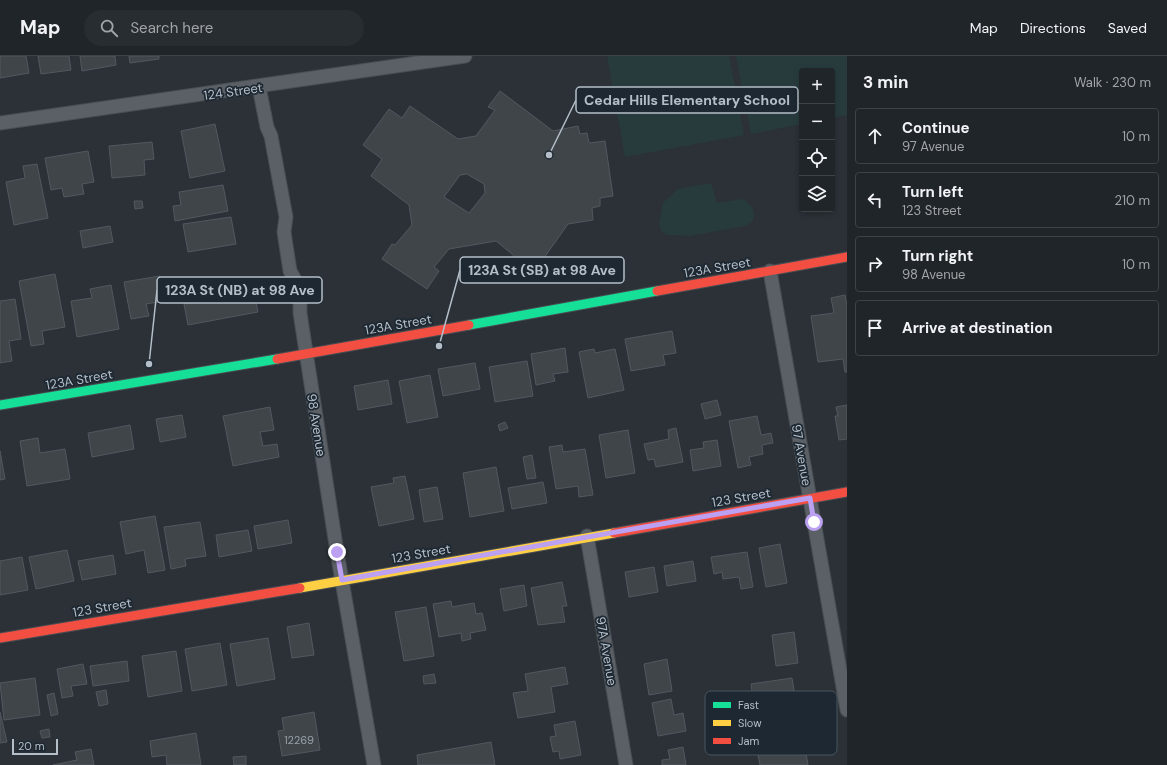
<!DOCTYPE html>
<meta charset="utf-8">
<style>
:root{--surface:#202529;--page:#282d31;--text:#f1f3f6;--muted:#a2a5a8;--line:#3d4246}
body{margin:0;font-family:"DM Sans",sans-serif;background:var(--page);color:var(--text)}
.controls{position:absolute;right:12px;top:12px;display:grid;overflow:hidden;border-radius:4px;box-shadow:0 2px 6px #0003}
.controls button{width:36px;height:36px;display:grid;place-items:center;padding:0;border:0;border-bottom:1px solid var(--line);background:var(--surface);color:var(--text);font:20px sans-serif}
.scale{position:absolute;left:12px;bottom:10px;width:46px;box-sizing:border-box;padding-left:4px;border:2px solid #b4bec8;border-top:0;font-size:11px;line-height:14px;white-space:nowrap;color:#b4bec8;-webkit-text-stroke:3px #1d2832;paint-order:stroke}
.stop{position:absolute;width:12px;height:12px;margin:-9px;border:3px solid #bca0f2;border-radius:50%;background:#fff}
.stop.end{background:#bca0f2;border-color:#fff;box-shadow:0 1px 4px #0008}
.list{margin:0;padding:0;list-style:none}
h2{display:flex;justify-content:space-between;align-items:center;height:52px;margin:0;padding:0 16px;font-size:17px}
h2 small{font-size:13px;font-weight:400;color:var(--muted)}
.list li{display:grid;grid-template-columns:26px 1fr auto;gap:12px;align-items:center;box-sizing:border-box;height:56px;margin:0 8px 8px;padding:0 8px;border:1px solid var(--line);border-radius:4px}
.list b{display:block;font-size:15px;white-space:nowrap}
.list p{margin:0;font-size:13px;white-space:nowrap;color:var(--muted)}
.list em{font-size:13px;font-style:normal;color:var(--muted)}
.icon{flex:none;width:22px;height:22px;fill:none;stroke:currentColor;stroke-width:2;stroke-linecap:round;stroke-linejoin:round}
.map{position:relative;flex:none;width:847px;height:709px;overflow:hidden}
header{display:flex;align-items:center;gap:24px;box-sizing:border-box;height:56px;padding:0 20px;background:var(--surface);border-bottom:1px solid var(--line)}
header strong{font-size:19px}
nav{display:flex;gap:22px;margin-inline-start:auto;font-size:14px}
.search{width:280px;height:36px;background:var(--page);display:flex;align-items:center;gap:10px;box-sizing:border-box;padding:0 14px;border-radius:22px;color:var(--muted);font-size:15px}
main{display:flex}
aside{flex:1;background:var(--surface)}
.map>svg:first-child{display:block}
</style>
<header>
<strong>Map</strong>
<div class="search"><svg class="icon" aria-label="search" viewBox="0 0 24 24"><circle cx="10" cy="10" r="6"/><path d="M15 15l6 6"/></svg>Search here</div>
<nav><a>Map</a><a>Directions</a><a>Saved</a></nav>
</header>
<main>
<div class="map">
<svg width="847" height="709" viewBox="0 0 847 709">
<rect width="100%" height="100%" fill="#2b3137"/>
<!-- green -->
<g fill="#273b3d">
<polygon points="607,0 729,0 744,79 625,101"/>
<polygon points="736,0 847,0 847,59 832,62 832,15 802,15 802,68 751,78"/>
<path d="M 705,128 L 711,128 L 717,147 L 743,143 C 752,149 757,156 752,166 L 745,170 L 690,180 L 667,179 L 661,175 L 659,167 L 663,147 L 678,133 Z"/>
</g>
<!-- building -->
<g fill="#40454a" stroke="#52585f" fill-rule="evenodd">
<polygon points="0,0 26,0 29,17 0,22"/>
<polygon points="38,0 69,0 71,14 41,18"/>
<polygon points="80,0 115,0 116,9 82,15"/>
<polygon points="129,0 159,0 159,3 130,7"/>
<path d="M 500,35 L 553,75 L 578,70 L 580,78 L 587,77 L 589,87 L 605,85 L 613,140 L 600,142 L 600,150 L 592,152 L 593,164 L 568,168 L 534,216 L 496,185 L 449,193 L 434,211 L 439,215 L 427,233 L 382,203 L 392,188 L 395,189 L 412,169 L 409,149 L 371,120 L 382,103 L 363,89 L 389,53 L 402,62 L 410,50 L 458,83 L 476,80 L 495,54 L 488,51 ZM 467,118 L 484,128 L 485,137 L 469,157 L 444,141 L 460,119 Z"/>
<polygon points="215,68 225,115 190,122 181,75"/>
<polygon points="152,86 154,103 144,104 145,119 112,122 109,90"/>
<polygon points="88,95 94,126 82,128 84,138 64,141 62,132 51,134 45,102"/>
<polygon points="37,108 48,162 14,169 6,126 25,122 23,110"/>
<polygon points="223,129 228,155 175,165 173,150 181,149 179,136"/>
<polygon points="134,145 142,145 143,152 135,153"/>
<polygon points="231,161 236,188 188,196 183,168"/>
<polygon points="110,170 113,186 83,192 80,175"/>
<polygon points="55,218 65,271 42,275 44,288 31,290 19,225"/>
<polygon points="160,220 164,245 146,248 149,260 131,263 124,226"/>
<polygon points="111,229 119,273 77,281 71,245 92,242 90,233"/>
<polygon points="254,236 258,256 188,269 184,248"/>
<polygon points="845,239 847,250 847,316 845,316 843,303 818,306 811,260 834,257 831,242"/>
<polygon points="15,243 21,283 9,285 12,305 0,307 0,245"/>
<polygon points="672,275 676,297 663,299 665,309 631,315 625,283"/>
<polygon points="565,292 568,316 553,318 555,325 536,329 531,298"/>
<polygon points="594,293 595,297 615,293 624,334 588,342 579,296"/>
<polygon points="527,305 533,340 495,346 489,311"/>
<polygon points="475,307 480,333 443,340 438,313"/>
<polygon points="430,319 438,361 407,367 399,325"/>
<polygon points="388,324 392,348 358,354 354,330"/>
<polygon points="717,344 721,359 705,363 701,348"/>
<polygon points="847,349 847,383 839,384 835,360 838,360 836,351"/>
<polygon points="270,351 274,374 260,376 263,390 277,388 279,401 233,410 223,360"/>
<polygon points="182,359 186,381 160,386 156,363"/>
<polygon points="757,360 761,379 771,377 773,387 762,389 763,398 749,401 751,409 738,412 729,365"/>
<polygon points="505,366 508,372 500,375 498,369"/>
<polygon points="130,369 134,393 92,401 88,377"/>
<polygon points="676,372 683,406 656,411 654,403 648,404 644,388 669,383 668,374"/>
<polygon points="628,374 635,417 606,422 599,379"/>
<polygon points="38,382 40,397 65,393 70,423 27,430 20,385"/>
<polygon points="717,384 721,410 693,415 690,394 704,392 703,386"/>
<polygon points="562,389 563,396 585,393 593,439 579,441 578,430 556,433 549,391"/>
<polygon points="0,395 5,423 0,424"/>
<polygon points="532,399 536,422 527,423 523,401"/>
<polygon points="496,411 504,455 470,461 463,417"/>
<polygon points="405,420 414,463 379,470 371,431 394,427 393,422"/>
<polygon points="543,426 547,447 512,453 508,432"/>
<polygon points="437,431 443,463 424,466 419,434"/>
<polygon points="155,460 165,514 148,517 144,494 126,498 120,466"/>
<polygon points="288,464 292,487 258,493 254,470"/>
<polygon points="200,466 206,500 185,503 186,510 171,513 164,471"/>
<polygon points="248,474 252,495 219,501 216,479"/>
<polygon points="780,488 787,527 766,531 759,492"/>
<polygon points="67,494 74,525 36,533 29,501"/>
<polygon points="747,496 753,531 741,533 739,521 723,523 722,516 714,518 711,501"/>
<polygon points="113,499 116,518 82,524 78,505"/>
<polygon points="22,501 28,534 0,539 0,505"/>
<polygon points="693,505 696,525 667,530 664,510"/>
<polygon points="654,511 658,536 629,541 625,516"/>
<polygon points="562,526 567,550 562,550 565,566 538,569 531,532"/>
<polygon points="524,529 527,550 504,555 500,533"/>
<polygon points="451,545 452,551 474,547 476,558 482,557 486,574 470,577 471,583 462,585 461,577 439,581 433,548"/>
<polygon points="426,551 434,600 404,605 395,556"/>
<polygon points="309,567 314,599 292,602 287,571"/>
<polygon points="794,576 798,607 776,610 772,579"/>
<polygon points="268,582 275,623 237,630 230,588"/>
<polygon points="220,587 227,629 192,635 185,593"/>
<polygon points="176,595 182,635 148,641 142,600"/>
<polygon points="667,603 672,635 649,639 644,608"/>
<polygon points="127,605 129,625 93,630 90,610"/>
<polygon points="83,608 87,628 71,630 73,640 62,642 57,613"/>
<polygon points="565,611 568,628 551,631 555,656 518,662 513,637 528,635 525,618"/>
<polygon points="434,618 436,627 424,628 423,620"/>
<polygon points="35,622 40,659 4,664 0,627"/>
<polygon points="792,622 798,658 756,665 751,628"/>
<polygon points="106,634 108,648 99,650 96,636"/>
<polygon points="54,637 58,658 51,660 47,639"/>
<polygon points="671,643 674,659 683,657 686,675 658,680 652,647"/>
<polygon points="0,656 7,686 0,687"/>
<polygon points="314,656 320,694 282,700 278,675 284,674 282,662"/>
<polygon points="575,665 581,699 560,703 559,695 553,696 550,681 556,680 554,669"/>
<polygon points="49,673 50,681 42,682 40,675"/>
<polygon points="802,674 808,709 760,709 755,683"/>
<polygon points="196,677 201,709 167,709 166,699 152,701 150,685"/>
<polygon points="491,686 495,709 418,709 417,699"/>
<polygon points="683,691 686,709 662,709 662,704 670,703 668,694"/>
<polygon points="91,693 94,709 53,709 77,704 75,696"/>
<polygon points="246,700 246,709 234,709 233,701"/>
</g>
<g fill="none" stroke-linecap="round" stroke-linejoin="round">
<defs>
<g id="street">
<polyline points="259,31 267,71 271,80 286,161 284,176 290,215 295,224 300,248 300,257 337,496 374,709"/>
<polyline points="0,67 465,0"/>
<polyline points="770,215 847,654"/>
<polyline points="587,480 626,709"/>
</g>
<g id="fast">
<polyline points="469,269 657,235"/>
<polyline points="0,349 277,303"/>
</g>
<polyline id="slow" points="300,532 614,477"/>
<g id="jam">
<polyline points="657,235 847,201"/>
<polyline points="277,303 469,269"/>
<polyline points="614,477 847,436"/>
<polyline points="0,582 300,532"/>
</g>
</defs>
<!-- street casing -->
<use href="#street" stroke="#484d52" stroke-width="15"/>
<!-- fast casing -->
<use href="#fast" stroke="#484d52" stroke-width="11"/>
<!-- slow casing -->
<use href="#slow" stroke="#484d52" stroke-width="11"/>
<!-- jam casing -->
<use href="#jam" stroke="#484d52" stroke-width="11"/>
<!-- street -->
<use href="#street" stroke="#5a6065" stroke-width="13"/>
<!-- fast -->
<use href="#fast" stroke="#16e098" stroke-width="9"/>
<!-- slow -->
<use href="#slow" stroke="#ffcf43" stroke-width="9"/>
<!-- jam -->
<use href="#jam" stroke="#f24e42" stroke-width="9"/>
</g>
<g fill="none" stroke-linecap="round" stroke-linejoin="round">
<!-- route -->
<polyline stroke="#bca0f2" stroke-width="5" points="337,496 342,524 810,442 814,466"/>
</g>
<g text-anchor="middle" stroke-width="3.5" stroke-linejoin="round" paint-order="stroke">
<!-- number labels -->
<g font-size="11" fill="#97a0a8">
<text x="299" y="688">12269</text>
</g>
<!-- street labels -->
<g font-size="13" fill="#b4bec8" stroke="#1d2832">
<text transform="translate(233 35) rotate(-8)" y="5">124 Street</text>
<text transform="translate(717 211) rotate(-10)" y="5">123A Street</text>
<text transform="translate(398 268) rotate(-10)" y="5">123A Street</text>
<text transform="translate(79 323) rotate(-10)" y="5">123A Street</text>
<text transform="translate(317 369) rotate(81)" y="5">98 Avenue</text>
<text transform="translate(802 399) rotate(80)" y="5">97 Avenue</text>
<text transform="translate(741 441) rotate(-10)" y="5">123 Street</text>
<text transform="translate(421 497) rotate(-10)" y="5">123 Street</text>
<text transform="translate(102 551) rotate(-10)" y="5">123 Street</text>
<text transform="translate(607 595) rotate(80)" y="5">97A Avenue</text>
</g>
</g>
<!-- legend -->
<rect x="705" y="635" width="132" height="64" rx="6" fill="#1d2832" stroke="#4a555f" stroke-width="1"/>
<rect x="713" y="646" width="18" height="6" fill="#16e098"/>
<rect x="713" y="664" width="18" height="6" fill="#ffcf43"/>
<rect x="713" y="682" width="18" height="6" fill="#f24e42"/>
<g font-size="11" fill="#b4bec8">
<text x="738" y="653">Fast</text>
<text x="738" y="671">Slow</text>
<text x="738" y="689">Jam</text>
</g>
<!-- callouts -->
<path fill="none" stroke="#b4bec8" stroke-width="1.5" d="M549 99L576 44M439 290L460 214M149 308L157 234"/>
<g fill="#b4bec8" stroke="#1d2832" stroke-width="1.5">
<circle cx="549" cy="99" r="4"/>
<circle cx="439" cy="290" r="4"/>
<circle cx="149" cy="308" r="4"/>
</g>
<g fill="#1d2832" stroke="#b4bec8" stroke-width="1.5">
<rect x="576" y="31" width="222" height="26" rx="4"/>
<rect x="460" y="201" width="164" height="26" rx="4"/>
<rect x="157" y="221" width="165" height="26" rx="4"/>
</g>
<g font-size="14" text-anchor="middle" font-weight="bold" fill="#b4bec8">
<text x="687" y="49">Cedar Hills Elementary School</text>
<text x="542" y="219">123A St (SB) at 98 Ave</text>
<text x="240" y="239">123A St (NB) at 98 Ave</text>
</g>
</svg>
<div class="controls">
<button>+</button>
<button>−</button>
<button><svg class="icon" aria-label="locate" viewBox="0 0 24 24"><circle cx="12" cy="12" r="6"/><path d="M12 2v4M12 18v4M2 12h4M18 12h4"/></svg></button>
<button><svg class="icon" aria-label="layers" viewBox="0 0 24 24"><path d="M12 4l9 5-9 5-9-5zM3 14l9 5 9-5"/></svg></button>
</div>
<div class="scale">20 m</div>
<div class="stop" style="left:814px;top:466px"></div>
<div class="stop end" style="left:337px;top:496px"></div>
</div>
<aside>
<h2>3 min<small>Walk · 230 m</small></h2>
<ul class="list">
<li><svg class="icon" aria-label="ahead" viewBox="0 0 24 24"><path d="M12 20V5M6 11l6-6 6 6"/></svg><div><b>Continue</b><p>97 Avenue</p></div><em>10 m</em></li>
<li><svg class="icon" aria-label="left" viewBox="0 0 24 24"><path d="M17 20v-9H6M10 6l-5 5 5 5"/></svg><div><b>Turn left</b><p>123 Street</p></div><em>210 m</em></li>
<li><svg class="icon" aria-label="right" viewBox="0 0 24 24"><path d="M7 20v-9h11M14 6l5 5-5 5"/></svg><div><b>Turn right</b><p>98 Avenue</p></div><em>10 m</em></li>
<li><svg class="icon" aria-label="arrive" viewBox="0 0 24 24"><path d="M6 21V4h12l-3 4 3 4H6"/></svg><div><b>Arrive at destination</b></div></li>
</ul>
</aside>
</main>
